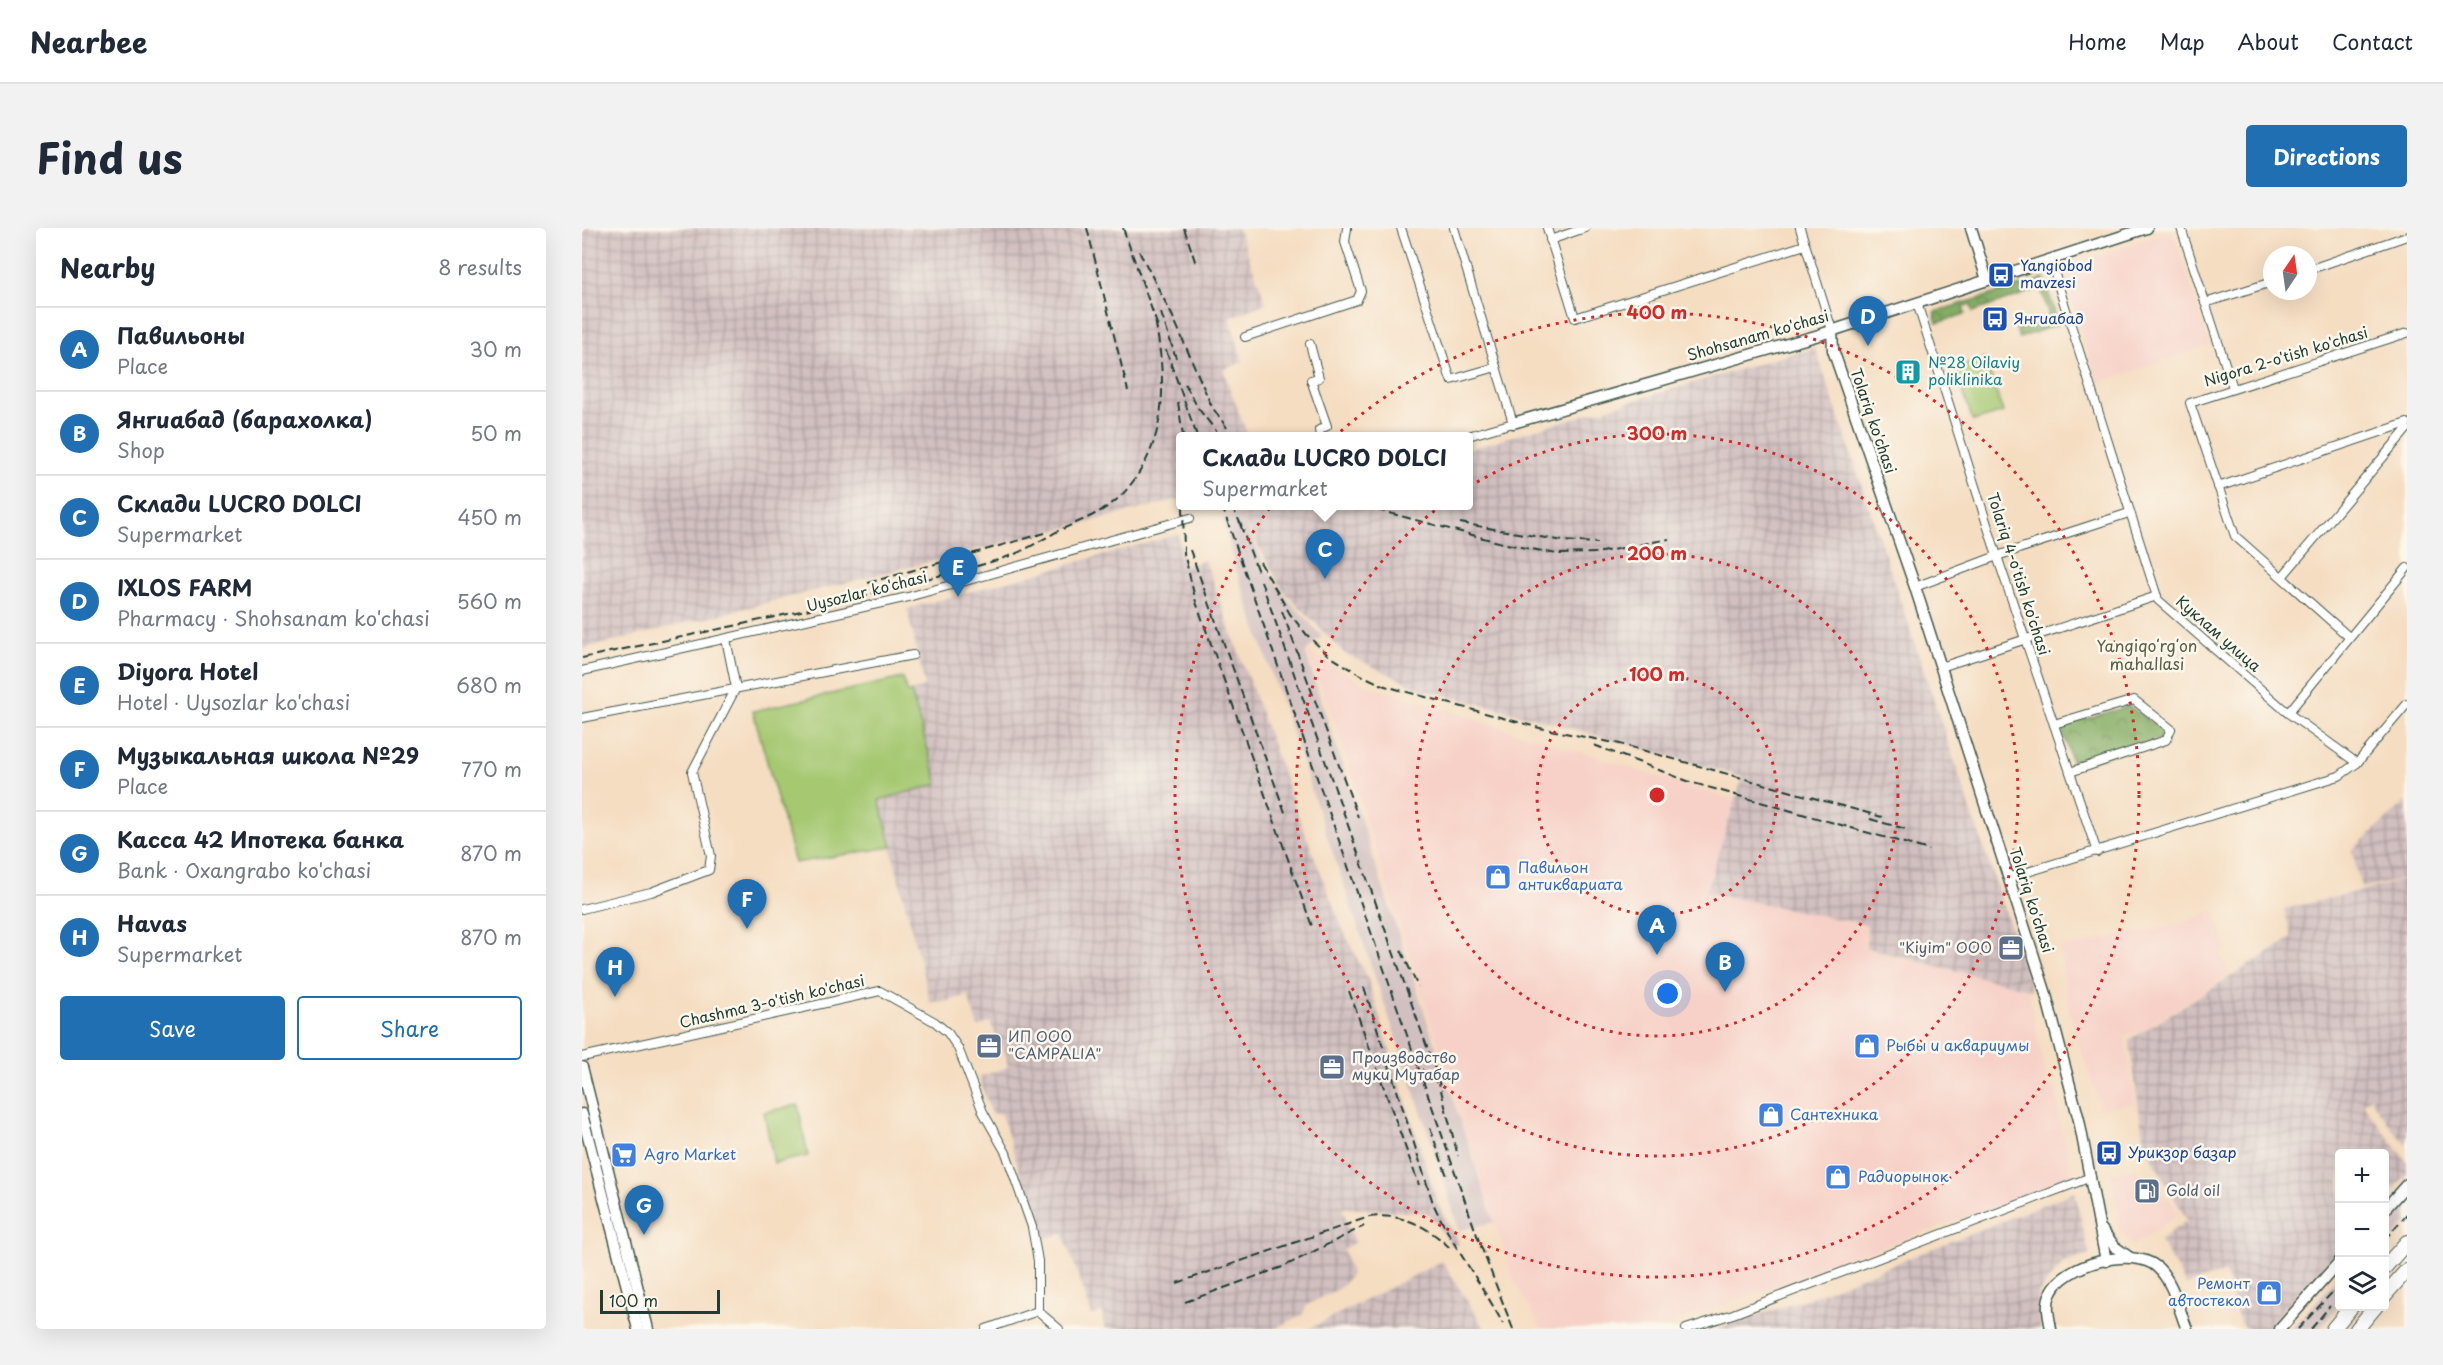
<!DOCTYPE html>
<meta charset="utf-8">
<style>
:root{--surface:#fff;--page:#f2f2f3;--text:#1f2937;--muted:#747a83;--line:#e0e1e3;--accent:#1f6fb2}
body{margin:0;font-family:"Playpen Sans",sans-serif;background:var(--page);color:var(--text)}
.controls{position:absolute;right:18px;bottom:18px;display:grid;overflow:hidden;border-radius:6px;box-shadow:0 6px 24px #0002}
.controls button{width:54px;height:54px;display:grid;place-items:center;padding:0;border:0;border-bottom:2px solid var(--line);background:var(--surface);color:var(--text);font:30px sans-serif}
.compass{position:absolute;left:1681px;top:18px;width:54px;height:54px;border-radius:50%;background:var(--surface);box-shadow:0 6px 24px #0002;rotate:13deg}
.scale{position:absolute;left:18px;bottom:15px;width:120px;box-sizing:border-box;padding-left:6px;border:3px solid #1f3d34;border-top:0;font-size:16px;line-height:21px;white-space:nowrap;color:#1f3d34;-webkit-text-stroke:4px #fbf7ec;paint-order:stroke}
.you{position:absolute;left:1086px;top:766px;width:21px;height:21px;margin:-15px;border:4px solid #fff;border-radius:50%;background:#1a73e8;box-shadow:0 0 0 9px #1a73e833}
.badge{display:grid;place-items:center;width:39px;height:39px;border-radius:50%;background:var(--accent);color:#fff;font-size:20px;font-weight:700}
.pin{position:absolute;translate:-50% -50px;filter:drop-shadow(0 2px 3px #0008)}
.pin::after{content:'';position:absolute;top:32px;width:21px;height:18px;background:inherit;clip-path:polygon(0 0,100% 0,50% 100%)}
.popup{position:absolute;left:594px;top:204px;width:297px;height:78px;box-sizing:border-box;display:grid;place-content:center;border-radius:6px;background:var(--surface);filter:drop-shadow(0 2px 4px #0005);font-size:20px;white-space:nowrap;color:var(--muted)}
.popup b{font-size:22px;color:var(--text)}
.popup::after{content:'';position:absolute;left:50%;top:100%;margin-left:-12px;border:12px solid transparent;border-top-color:var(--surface)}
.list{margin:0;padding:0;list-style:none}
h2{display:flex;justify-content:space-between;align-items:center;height:78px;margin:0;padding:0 24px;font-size:26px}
h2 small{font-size:20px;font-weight:400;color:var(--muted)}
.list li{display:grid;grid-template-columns:39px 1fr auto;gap:18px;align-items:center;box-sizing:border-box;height:84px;padding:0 24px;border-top:2px solid var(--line)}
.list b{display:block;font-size:22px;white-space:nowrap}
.list p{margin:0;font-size:20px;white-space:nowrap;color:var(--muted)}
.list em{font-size:20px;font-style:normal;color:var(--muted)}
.actions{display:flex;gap:12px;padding:18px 24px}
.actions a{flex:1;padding:14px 0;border:2px solid var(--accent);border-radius:6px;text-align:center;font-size:21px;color:var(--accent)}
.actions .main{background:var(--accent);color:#fff}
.icon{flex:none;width:33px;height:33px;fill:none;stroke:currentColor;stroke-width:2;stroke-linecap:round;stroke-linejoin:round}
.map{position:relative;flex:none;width:1825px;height:1101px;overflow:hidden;border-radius:6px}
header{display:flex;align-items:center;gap:36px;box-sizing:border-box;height:84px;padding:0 30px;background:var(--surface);border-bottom:2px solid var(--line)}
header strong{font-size:28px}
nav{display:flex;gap:33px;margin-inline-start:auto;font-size:21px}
.intro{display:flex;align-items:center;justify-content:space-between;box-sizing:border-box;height:144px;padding:0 36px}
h1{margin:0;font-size:42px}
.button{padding:15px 27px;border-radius:6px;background:var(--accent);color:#fff;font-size:21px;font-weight:700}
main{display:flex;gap:36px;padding:0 36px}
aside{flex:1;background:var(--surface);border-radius:6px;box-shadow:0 6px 24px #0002}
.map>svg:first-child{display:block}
</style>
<header>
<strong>Nearbee</strong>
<nav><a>Home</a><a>Map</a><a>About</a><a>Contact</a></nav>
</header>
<div class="intro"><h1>Find us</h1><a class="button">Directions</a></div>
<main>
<aside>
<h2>Nearby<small>8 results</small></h2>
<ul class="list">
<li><span class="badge">A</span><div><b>Павильоны</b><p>Place</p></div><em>30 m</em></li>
<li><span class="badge">B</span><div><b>Янгиабад (барахолка)</b><p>Shop</p></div><em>50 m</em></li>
<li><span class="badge">C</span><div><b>Склади LUCRO DOLCI</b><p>Supermarket</p></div><em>450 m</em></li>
<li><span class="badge">D</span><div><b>IXLOS FARM</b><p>Pharmacy · Shohsanam ko'chasi</p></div><em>560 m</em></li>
<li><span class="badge">E</span><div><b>Diyora Hotel</b><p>Hotel · Uysozlar ko'chasi</p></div><em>680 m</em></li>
<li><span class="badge">F</span><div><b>Музыкальная школа №29</b><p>Place</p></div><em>770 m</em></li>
<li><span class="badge">G</span><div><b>Касса 42 Ипотека банка</b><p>Bank · Oxangrabo ko'chasi</p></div><em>870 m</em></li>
<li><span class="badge">H</span><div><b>Havas</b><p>Supermarket</p></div><em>870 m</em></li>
</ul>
<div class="actions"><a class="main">Save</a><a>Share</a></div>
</aside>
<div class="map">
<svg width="1825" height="1101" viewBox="0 0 1825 1101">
<defs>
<pattern id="industrial-grid" width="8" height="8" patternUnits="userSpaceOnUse" patternTransform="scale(1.5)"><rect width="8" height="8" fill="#d2bfc0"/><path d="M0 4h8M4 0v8" fill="none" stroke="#aa9c9d"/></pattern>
<pattern id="forest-crowns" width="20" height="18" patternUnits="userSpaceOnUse" patternTransform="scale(1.5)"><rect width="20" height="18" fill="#84ac63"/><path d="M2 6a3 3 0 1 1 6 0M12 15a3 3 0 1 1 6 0" fill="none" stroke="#6b8d52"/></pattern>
</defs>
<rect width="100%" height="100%" fill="#fbf7ec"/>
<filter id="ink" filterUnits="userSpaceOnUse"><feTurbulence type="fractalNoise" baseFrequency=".0167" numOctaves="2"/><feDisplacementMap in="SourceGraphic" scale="12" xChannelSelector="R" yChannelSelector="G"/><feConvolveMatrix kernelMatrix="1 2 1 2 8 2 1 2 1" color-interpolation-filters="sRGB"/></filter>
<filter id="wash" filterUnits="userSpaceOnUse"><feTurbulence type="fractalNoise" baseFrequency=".008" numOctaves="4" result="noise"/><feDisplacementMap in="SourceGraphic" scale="24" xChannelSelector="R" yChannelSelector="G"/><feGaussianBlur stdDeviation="1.35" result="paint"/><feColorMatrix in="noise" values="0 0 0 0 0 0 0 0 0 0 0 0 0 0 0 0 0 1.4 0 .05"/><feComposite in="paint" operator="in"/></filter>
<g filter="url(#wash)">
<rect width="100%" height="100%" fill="#f5ddc1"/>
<!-- built -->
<g fill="#f7d1c7">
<polygon points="1590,2 1628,117 1516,155 1480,41"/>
<polygon points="725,424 784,457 1155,573 1138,659 1283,699 1282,721 1446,761 1465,856 1475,863 1477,893 1491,950 1074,1101 960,1101 932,1053 756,503"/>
<polygon points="1632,682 1645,723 1638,726 1648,746 1559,803 1543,808 1553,875 1520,881 1493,805 1483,757 1478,720 1599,696"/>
<polygon points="1555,941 1558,949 1590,974 1597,986 1551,1018 1539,1002 1530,945"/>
</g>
<!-- industrial -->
<g fill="url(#industrial-grid)">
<polygon points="0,0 656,0 684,75 648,90 661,134 641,142 666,208 599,208 599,271 0,421"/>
<polygon points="1233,119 1371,529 1450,762 1284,720 1285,697 1124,664 1161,549 960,492 839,461 762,425 700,361 659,286 690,278 887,278 887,221"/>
<polygon points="597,306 602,338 623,332 719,595 762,704 786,752 856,977 877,1016 871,1019 846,985 760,980 772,1015 761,1021 769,1046 759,1059 725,1077 720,1087 691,1101 523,1101 520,1084 510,1087 481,1005 460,1011 419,886 409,886 397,849 426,839 424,828 408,794 396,799 386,767 365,773 348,774 297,572 356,556 329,464 343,458 325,381"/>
<polygon points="1825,573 1825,651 1779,660 1770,622"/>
<polygon points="1825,652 1825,917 1814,906 1790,873 1790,868 1781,876 1825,934 1825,946 1803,971 1802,926 1758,926 1757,1020 1684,1101 1665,1101 1658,1095 1643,1044 1604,1057 1578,1012 1605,992 1562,916 1547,812 1710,710 1702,681"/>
<polygon points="1493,964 1507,1027 1481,1035 1456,1065 1458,1101 1133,1101 1219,1073"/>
<polygon points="860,1033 903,1101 727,1101"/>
</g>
<!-- railway -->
<g fill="#d2bfc0">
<polygon points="659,286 683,338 703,368 740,408 723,424 912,994 877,1002 855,930 654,341 641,291"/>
<polygon points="1825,973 1825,993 1803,1020 1803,1000"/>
<polygon points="1757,1049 1757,1077 1738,1101 1709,1101"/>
</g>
<!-- green -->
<g fill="#a5c871" stroke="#628252" stroke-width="1.5">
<polygon points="1403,131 1421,184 1391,193 1373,140"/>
<polygon points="321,450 325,464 329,464 356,556 297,572 310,619 213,635 171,483"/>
<polygon points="216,877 226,928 192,935 182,884"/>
</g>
<!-- forest -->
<g fill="url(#forest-crowns)" stroke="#52744c" stroke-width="1.5">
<polygon points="1462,51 1477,96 1437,110 1433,99 1467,88 1459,60 1391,84 1389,77 1381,79 1383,86 1355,95 1352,84"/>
<polygon points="1547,478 1579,501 1583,509 1491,539 1479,498"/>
</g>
</g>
<g filter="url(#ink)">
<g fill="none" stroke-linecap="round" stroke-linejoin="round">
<defs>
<g id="minor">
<polyline points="819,0 869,152 914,139"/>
<polyline points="872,0 931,195 886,208"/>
<polyline points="965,0 993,90 1223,17"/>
<polyline points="1218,0 1250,102"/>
<polyline points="1599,0 1651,160"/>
<polyline points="968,12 1003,0"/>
<polyline points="1468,31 1576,372 1706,485 1775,535"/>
<polyline points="1726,42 1825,8"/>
<polyline points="1335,75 1415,328 1515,624"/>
<polyline points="1623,75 1690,54"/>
<polyline points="663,109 775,72 779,63 763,14 765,0"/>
<polyline points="728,116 737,150 729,152 745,198 737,202 738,208"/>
<polyline points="1636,259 1825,195"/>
<polyline points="1700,349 1825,201"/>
<polyline points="1333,359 1415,328 1547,285"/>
<polyline points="1767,409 1653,308 1608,175 1825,105"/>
<polyline points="1359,439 1575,368"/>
<polyline points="0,443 326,369 608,290"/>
<polyline points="1706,485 1825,340"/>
<polyline points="0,490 331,427"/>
<polyline points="1472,496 1552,472 1589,501 1584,512 1488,544"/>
<polyline points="1426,650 1757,548 1775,535 1825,476"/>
<polyline points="0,681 69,664 127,642 129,628 110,544 154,460 144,411"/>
<polyline points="0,829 298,763 353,794 366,805 376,820 401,884 424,925 450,999 456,1033 456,1083"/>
<polyline points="456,1083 477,1101"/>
<polyline points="404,1101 456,1083"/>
<polyline points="1104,1101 1151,1086 1509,949"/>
</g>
<g id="tertiary">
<polyline points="1389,0 1405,52"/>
<polyline points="1250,102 1251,122 1333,359 1463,763 1497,892 1524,1033"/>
<polyline points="931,195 1237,107 1565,0"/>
<polyline points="1802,982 1825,956"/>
<polyline points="1520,1002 1533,1019 1547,1029"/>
<path d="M 1469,1101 C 1467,1089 1463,1076 1469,1065 C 1482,1036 1551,1018 1575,1039 C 1591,1053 1597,1082 1605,1101"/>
<polyline points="1698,1101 1758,1033"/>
</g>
<g id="secondary">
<polyline points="0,839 66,1101"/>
<polyline points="0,886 56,1101"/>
</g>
<g id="trunk">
<polyline points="1802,1040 1825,1014"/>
<polyline points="1802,1068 1825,1042"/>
<polyline points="1751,1101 1770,1078"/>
<polyline points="1775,1101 1794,1078"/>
</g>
</defs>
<!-- minor casing -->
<use href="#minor" stroke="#3f5549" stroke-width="10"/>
<!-- tertiary casing -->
<use href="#tertiary" stroke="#3f5549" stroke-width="13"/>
<!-- secondary casing -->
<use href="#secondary" stroke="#3f5549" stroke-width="13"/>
<!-- trunk casing -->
<use href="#trunk" stroke="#3f5549" stroke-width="16"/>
<!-- minor -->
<use href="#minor" stroke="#fff" stroke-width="8"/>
<!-- tertiary -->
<use href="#tertiary" stroke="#fff" stroke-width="10"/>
<!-- secondary -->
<use href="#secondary" stroke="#fff" stroke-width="10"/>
<!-- trunk -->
<use href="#trunk" stroke="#fff" stroke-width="14"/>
<!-- rail -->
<g stroke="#1f3d34" stroke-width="2" stroke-dasharray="9 4.5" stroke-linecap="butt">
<polyline points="505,0 546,163"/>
<polyline points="541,0 576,99"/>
<polyline points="602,0 614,36"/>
<polyline points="557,23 591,89 630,179 651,208"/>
<polyline points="579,85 594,130"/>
<polyline points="584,122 615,208"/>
<polyline points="603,156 616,180 638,208"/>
<polyline points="596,174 601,208"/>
<polyline points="601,278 602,325 614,374 731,701"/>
<polyline points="640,278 897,1013 931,1101"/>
<polyline points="650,278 662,303"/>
<polyline points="781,278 924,316 975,326 1014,325 1087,311"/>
<polyline points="878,295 981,313 1016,315"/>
<polyline points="658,296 676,344"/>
<polyline points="608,322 704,587"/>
<polyline points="678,334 708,386 725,407 746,427 777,446 803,458 958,500 1038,516 1300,589"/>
<polyline points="679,353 855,847 876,928"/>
<polyline points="286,355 463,305"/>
<polyline points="700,383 776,589"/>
<path d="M 0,430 C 111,406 223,385 333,354 C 366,345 401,338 433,326 C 449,319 463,310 478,302 C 504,290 527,283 546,260 C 587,210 584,152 573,91"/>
<polyline points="1012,517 1108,554 1347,622"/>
<polyline points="1288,591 1327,602"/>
<polyline points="819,722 836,759"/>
<path d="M 782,759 L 851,975 C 870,1018 899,1054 921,1096"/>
<polyline points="767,763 837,957"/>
<polyline points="848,900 866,951"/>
<polyline points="1802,1012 1825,986"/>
<path d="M 595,1055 L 787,989 C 820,985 844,997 868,1020"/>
<polyline points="603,1074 703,1038 782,998"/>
<polyline points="1716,1101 1758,1056"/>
<polyline points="1729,1101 1748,1078"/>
</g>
</g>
</g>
<!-- distance rings -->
<g fill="none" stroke="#d62828" stroke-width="3" stroke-dasharray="3 6">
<circle cx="1075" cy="567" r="120"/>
<circle cx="1075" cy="567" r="241"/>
<circle cx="1075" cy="567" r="361"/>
<circle cx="1075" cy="567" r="482"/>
</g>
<!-- icons -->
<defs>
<symbol id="bus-square" viewBox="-11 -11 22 22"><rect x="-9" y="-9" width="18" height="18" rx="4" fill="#1a4fb4" stroke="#fbf7ec"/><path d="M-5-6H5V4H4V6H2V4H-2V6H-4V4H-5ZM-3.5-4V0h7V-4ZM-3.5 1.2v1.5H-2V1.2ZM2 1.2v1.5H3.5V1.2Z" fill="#fff"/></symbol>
<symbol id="building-square" viewBox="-11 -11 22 22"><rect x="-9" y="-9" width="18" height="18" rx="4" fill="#0f9aa8" stroke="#fbf7ec"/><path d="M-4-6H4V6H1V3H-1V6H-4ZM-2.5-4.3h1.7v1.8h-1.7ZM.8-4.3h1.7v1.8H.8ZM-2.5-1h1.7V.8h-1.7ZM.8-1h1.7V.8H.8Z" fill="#fff"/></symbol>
<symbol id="shop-square" viewBox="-11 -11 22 22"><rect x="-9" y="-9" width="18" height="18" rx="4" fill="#3f7fe0" stroke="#fbf7ec"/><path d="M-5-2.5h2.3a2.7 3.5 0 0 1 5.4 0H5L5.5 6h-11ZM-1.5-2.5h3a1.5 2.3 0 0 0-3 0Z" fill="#fff"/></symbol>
<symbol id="office-square" viewBox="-11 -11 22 22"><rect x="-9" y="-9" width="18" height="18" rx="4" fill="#5c6f8a" stroke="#fbf7ec"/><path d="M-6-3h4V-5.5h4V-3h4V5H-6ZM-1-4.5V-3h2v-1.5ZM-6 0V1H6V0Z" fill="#fff"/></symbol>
<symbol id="supermarket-square" viewBox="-11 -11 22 22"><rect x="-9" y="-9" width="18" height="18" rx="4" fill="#3f7fe0" stroke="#fbf7ec"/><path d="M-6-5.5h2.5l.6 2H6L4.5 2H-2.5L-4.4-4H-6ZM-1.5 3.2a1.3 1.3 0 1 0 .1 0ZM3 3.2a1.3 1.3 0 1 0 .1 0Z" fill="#fff"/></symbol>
<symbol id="fuel-square" viewBox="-11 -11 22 22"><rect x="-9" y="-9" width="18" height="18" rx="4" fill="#5c6f8a" stroke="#fbf7ec"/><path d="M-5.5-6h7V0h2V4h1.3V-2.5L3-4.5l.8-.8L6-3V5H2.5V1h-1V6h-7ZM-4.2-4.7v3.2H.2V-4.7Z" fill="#fff"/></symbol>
</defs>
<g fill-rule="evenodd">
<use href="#bus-square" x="1404" y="32" width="30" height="30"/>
<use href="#bus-square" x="1398" y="76" width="30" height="30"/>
<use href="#building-square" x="1311" y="129" width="30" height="30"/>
<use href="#shop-square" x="901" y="634" width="30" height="30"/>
<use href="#office-square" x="1414" y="705" width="30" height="30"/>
<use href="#office-square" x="392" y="803" width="30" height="30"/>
<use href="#shop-square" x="1270" y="803" width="30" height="30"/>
<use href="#office-square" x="735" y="824" width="30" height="30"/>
<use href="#shop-square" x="1174" y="872" width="30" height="30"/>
<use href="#bus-square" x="1512" y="910" width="30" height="30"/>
<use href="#supermarket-square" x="27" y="912" width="30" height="30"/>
<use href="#shop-square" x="1241" y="934" width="30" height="30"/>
<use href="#fuel-square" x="1550" y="948" width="30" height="30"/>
<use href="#shop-square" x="1672" y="1050" width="30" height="30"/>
</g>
<g text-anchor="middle" stroke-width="5" stroke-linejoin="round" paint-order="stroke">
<!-- transit labels -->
<g font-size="15" fill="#164399" stroke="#fbf7ec" text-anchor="start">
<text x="1438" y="43">Yangiobod<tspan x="1438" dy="17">mavzesi</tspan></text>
<text x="1432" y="96">Янгиабад</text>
<text x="1546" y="930">Урикзор базар</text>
</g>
<!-- street labels -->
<g font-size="15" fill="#1f3d34" stroke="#fbf7ec">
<text transform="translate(1176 108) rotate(-16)" y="5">Shohsanam ko'chasi</text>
<text transform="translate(1704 129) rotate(-17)" y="5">Nigora 2-o'tish ko'chasi</text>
<text transform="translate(1291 193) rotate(71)" y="5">Tolariq ko'chasi</text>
<text transform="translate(1436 346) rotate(72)" y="5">Tolariq 4-o'tish ko'chasi</text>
<text transform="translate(285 364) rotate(-14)" y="5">Uysozlar ko'chasi</text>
<text transform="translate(1636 406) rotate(41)" y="5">Куклам улица</text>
<text transform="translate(1449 672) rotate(72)" y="5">Tolariq ko'chasi</text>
<text transform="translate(190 774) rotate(-13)" y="5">Chashma 3-o'tish ko'chasi</text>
</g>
<!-- culture labels -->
<g font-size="15" fill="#0d838f" stroke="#fbf7ec" text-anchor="start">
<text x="1346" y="140">№28 Oilaviy<tspan x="1346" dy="17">poliklinika</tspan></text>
</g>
<!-- shop labels -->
<g font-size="15" fill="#366cbe" stroke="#fbf7ec" text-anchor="start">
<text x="936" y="645">Павильон<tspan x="936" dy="17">антиквариата</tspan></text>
<text x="1304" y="823">Рыбы и аквариумы</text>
<text x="1208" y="892">Сантехника</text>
<text x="62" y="932">Agro Market</text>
<text x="1276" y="954">Радиорынок</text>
<text x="1668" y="1061" text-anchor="end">Ремонт<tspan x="1668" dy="17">автостекол</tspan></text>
</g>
<!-- service labels -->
<g font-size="15" fill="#4e5e75" stroke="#fbf7ec" text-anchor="start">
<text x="1410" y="725" text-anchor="end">"Kiyim" ООО</text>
<text x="426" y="814">ИП ООО<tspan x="426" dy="17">"CAMPALIA"</tspan></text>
<text x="770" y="835">Производство<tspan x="770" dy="17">муки Мутабар</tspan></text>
<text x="1584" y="968">Gold oil</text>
</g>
<!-- neighbourhood labels -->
<g font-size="16" fill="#5c6046" stroke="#fbf7ec">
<text x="1565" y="424">Yangiqoʻrgʻon<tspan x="1565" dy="18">mahallasi</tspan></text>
</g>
</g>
<circle cx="1075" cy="567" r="9" fill="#d62828" stroke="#fbf7ec" stroke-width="3"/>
<g font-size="18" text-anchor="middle" font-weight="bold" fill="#d62828" stroke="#fbf7ec" stroke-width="5" stroke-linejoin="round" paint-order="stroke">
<text x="1075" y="91">400 m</text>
<text x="1075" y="212">300 m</text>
<text x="1075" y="332">200 m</text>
<text x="1075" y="453">100 m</text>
</g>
</svg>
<div class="controls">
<button>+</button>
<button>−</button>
<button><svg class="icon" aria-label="layers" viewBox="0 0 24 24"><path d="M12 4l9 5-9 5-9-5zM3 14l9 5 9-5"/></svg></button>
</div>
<svg class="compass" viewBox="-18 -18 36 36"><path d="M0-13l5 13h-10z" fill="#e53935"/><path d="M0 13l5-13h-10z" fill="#747a83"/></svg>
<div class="scale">100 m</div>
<div class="you"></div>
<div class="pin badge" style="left:1075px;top:727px">A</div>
<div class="pin badge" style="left:1143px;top:764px">B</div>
<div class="pin badge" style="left:743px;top:351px">C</div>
<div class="popup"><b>Склади LUCRO DOLCI</b>Supermarket</div>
<div class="pin badge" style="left:1286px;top:118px">D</div>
<div class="pin badge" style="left:376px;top:369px">E</div>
<div class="pin badge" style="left:165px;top:701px">F</div>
<div class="pin badge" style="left:62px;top:1007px">G</div>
<div class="pin badge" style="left:33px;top:769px">H</div>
</div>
</main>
